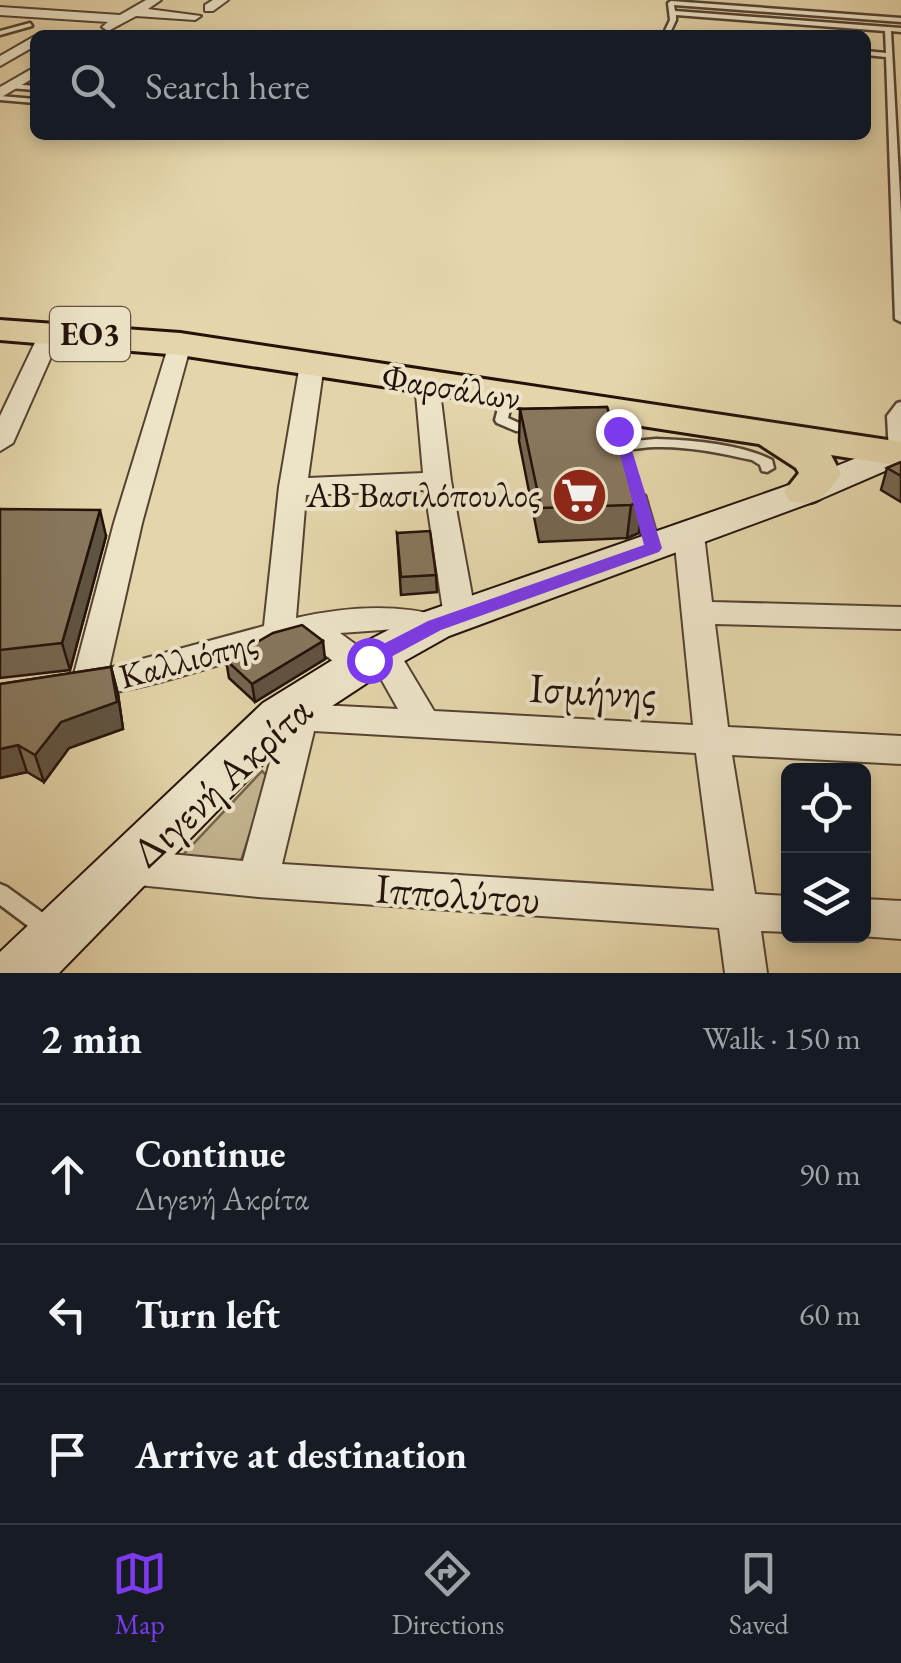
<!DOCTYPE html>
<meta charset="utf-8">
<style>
:root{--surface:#171b24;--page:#20242c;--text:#f1f3f6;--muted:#9ea1a6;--line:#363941;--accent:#7c3aed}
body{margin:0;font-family:"EB Garamond",serif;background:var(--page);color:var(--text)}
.controls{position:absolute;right:30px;bottom:30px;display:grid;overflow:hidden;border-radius:15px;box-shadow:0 5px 15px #0003}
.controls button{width:90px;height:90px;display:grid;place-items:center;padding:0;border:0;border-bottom:2px solid var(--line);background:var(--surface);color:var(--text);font:50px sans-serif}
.stop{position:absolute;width:30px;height:30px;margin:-22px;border:8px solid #7c3aed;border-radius:50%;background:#fff}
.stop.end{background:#7c3aed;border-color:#fff;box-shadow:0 2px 10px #0008}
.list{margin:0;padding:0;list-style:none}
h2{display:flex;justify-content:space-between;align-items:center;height:130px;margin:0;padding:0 40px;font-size:42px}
h2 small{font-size:32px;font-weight:400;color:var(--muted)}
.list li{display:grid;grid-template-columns:65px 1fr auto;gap:30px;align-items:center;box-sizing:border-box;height:140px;padding:0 40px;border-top:2px solid var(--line)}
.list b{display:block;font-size:38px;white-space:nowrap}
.list p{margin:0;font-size:32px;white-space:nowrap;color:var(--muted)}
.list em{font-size:32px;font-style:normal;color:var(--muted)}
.icon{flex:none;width:55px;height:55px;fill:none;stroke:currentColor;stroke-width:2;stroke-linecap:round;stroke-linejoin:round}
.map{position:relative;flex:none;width:901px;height:973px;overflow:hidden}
.search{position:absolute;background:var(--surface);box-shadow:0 5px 15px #0003;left:30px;right:30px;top:30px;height:110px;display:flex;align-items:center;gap:25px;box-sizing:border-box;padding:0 35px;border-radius:15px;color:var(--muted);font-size:38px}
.sheet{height:550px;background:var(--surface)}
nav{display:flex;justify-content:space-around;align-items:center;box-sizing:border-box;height:140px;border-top:2px solid var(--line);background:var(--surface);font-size:28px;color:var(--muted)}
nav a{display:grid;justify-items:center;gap:5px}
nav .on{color:var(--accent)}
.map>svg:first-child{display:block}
</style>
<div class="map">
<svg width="901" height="973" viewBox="0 0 901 973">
<rect width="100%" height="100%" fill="#e4d5aa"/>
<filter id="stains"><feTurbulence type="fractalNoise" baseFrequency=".002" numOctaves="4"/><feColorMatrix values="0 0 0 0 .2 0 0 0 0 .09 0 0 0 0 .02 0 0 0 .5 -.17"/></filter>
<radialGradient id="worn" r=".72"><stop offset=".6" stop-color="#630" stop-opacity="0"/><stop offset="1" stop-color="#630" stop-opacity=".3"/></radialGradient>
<!-- green -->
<polygon fill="#c3b48f" stroke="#74634c" stroke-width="2.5" points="262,771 268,777 239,867 182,856"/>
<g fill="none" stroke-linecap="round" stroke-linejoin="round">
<defs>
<g id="lane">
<polygon points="671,1 901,18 901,22 674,5 675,11 901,28 901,32 891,31 901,214 901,322 895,319 886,57 866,55 866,51 886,53 885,31 676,15 676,20 669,35 663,35 670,20 668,3"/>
<polygon points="30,23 32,26 0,35 0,31"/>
<polygon points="12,84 35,86 35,90 9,88 9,84"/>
<polygon points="0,96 35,99 35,103 0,100"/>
<polygon points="507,393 513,397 508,418 519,423 543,426 544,429 543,432 516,431 497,423 495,420 501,397"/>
<polygon points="901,402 901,455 896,457 889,453 887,416 897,403"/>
<path d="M 656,439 C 691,440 741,444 772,460 L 774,468 L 767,472 L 762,471 L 760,465 L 752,460 C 720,453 688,446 655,447 C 642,447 627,452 616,446 L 623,442 Z"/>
<polygon points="638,492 645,496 660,548 658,551 653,553 646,548 631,496"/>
<polygon points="0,884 7,887 54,921 57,928 54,935 47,937 40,935 0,905"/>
</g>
<g id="street">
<polygon points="146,0 161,0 148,9 201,16 195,20 136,16 108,31 102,27 108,22 0,15 0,7 120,15"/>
<polygon points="213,0 228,0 213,11 205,11 205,5"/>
<polygon points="35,36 35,46 0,66 0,56"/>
<polygon points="35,67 35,77 0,98 0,87"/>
<polygon points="51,325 62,332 13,443 0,451 0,416 40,332"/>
<path d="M 180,337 L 191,344 L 142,523 L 109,668 L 264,626 L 279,487 L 300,364 L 312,357 L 324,364 L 308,478 L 423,473 L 415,383 L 427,376 L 439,383 L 451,481 L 476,617 L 471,625 L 460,628 L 450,625 L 445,633 L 434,636 L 396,629 L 340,633 L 366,652 L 370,644 L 382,640 L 394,644 L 434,711 L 693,725 L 674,535 L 679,528 L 699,528 L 704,535 L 712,602 L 901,607 L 901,629 L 715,624 L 728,727 L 901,736 L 901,764 L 732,755 L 755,894 L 788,896 L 788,932 L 761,931 L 767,973 L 725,973 L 719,928 L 258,897 L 128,884 L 114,879 L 108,867 L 114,855 L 128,850 L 243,861 L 279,729 L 268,725 L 263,716 L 268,707 L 280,703 L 398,709 L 375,668 L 360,677 L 348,673 L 305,639 C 256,651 109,706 68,694 L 63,685 L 74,674 L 114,523 L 169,344 ZM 425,490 L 444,617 C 395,603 345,607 296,618 L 306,495 ZM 314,731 L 696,753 L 714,891 L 282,864 Z"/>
<polygon points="864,899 901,901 901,939 861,936"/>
</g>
<polygon id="secondary" points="896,442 901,443 901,464 818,500 449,636 376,677 297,729 59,973 0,973 0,952 263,703 344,653 419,614 792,484"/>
<path id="primary" d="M 0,320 L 180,333 L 901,442 L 901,466 L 831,455 L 841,474 C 826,495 817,508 790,501 L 784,492 L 799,473 L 796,468 L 759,444 L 180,355 L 0,340 Z"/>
</defs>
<!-- lane casing -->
<use href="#lane" stroke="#544332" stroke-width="5"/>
<!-- street casing -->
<use href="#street" stroke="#544332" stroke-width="4"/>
<!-- secondary casing -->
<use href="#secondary" stroke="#24120a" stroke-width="4"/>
<!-- primary casing -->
<use href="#primary" stroke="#24120a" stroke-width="6"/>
<!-- lane -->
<use href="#lane" fill="#ede4c8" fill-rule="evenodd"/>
<!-- street -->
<use href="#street" fill="#ede4c8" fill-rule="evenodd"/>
<!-- secondary -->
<use href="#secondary" fill="#ede4c8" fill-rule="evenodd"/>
<!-- primary -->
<use href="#primary" fill="#e4d5aa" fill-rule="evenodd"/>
</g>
<!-- wall -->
<g fill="#756650" stroke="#24120a" stroke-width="2.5">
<polygon points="607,407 639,533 627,538 539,542 519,441 520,409"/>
<polygon points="901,462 901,502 881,490 887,468"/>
<polygon points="0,509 106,536 70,670 0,678"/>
<polygon points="397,533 436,575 437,592 401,595"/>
<polygon points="325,659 255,702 229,678 226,660"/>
<polygon points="111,667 118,694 123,729 69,748 44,782 27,772 0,778 0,684"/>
</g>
<!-- shaded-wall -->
<g fill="#5f5341" stroke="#24120a" stroke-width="2.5">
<polygon points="643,500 639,533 627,538 631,505"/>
<polygon points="100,510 106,536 70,670 62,643"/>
<polygon points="323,641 325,659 255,702 252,684"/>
<polygon points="111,667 118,694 123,729 69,748 44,782 35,755 61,722"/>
<polygon points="18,745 27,772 0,778 0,749"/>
</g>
<!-- building -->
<g fill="#88775d" stroke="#24120a" stroke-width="2.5">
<polygon points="607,407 612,421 617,421 643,500 631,505 541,508 520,409"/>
<polygon points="901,462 901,476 887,468"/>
<polygon points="0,509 100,510 62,643 0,650"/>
<polygon points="430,531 436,575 401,577 397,533"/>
<polygon points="302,625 323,641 252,684 226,660 273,633"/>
<polygon points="111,667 117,702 61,722 35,755 18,745 0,749 0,684"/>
</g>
<!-- route -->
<polygon fill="#7c3aed" points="613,428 626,431 662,548 659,552 441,630 376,665 362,665 362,655 428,621 644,545"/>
<!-- icons -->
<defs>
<symbol id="supermarket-disc" viewBox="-11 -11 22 22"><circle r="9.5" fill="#8f2418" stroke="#ede4c8"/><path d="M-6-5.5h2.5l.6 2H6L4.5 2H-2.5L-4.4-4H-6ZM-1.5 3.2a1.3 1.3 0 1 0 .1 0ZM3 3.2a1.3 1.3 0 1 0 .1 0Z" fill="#fff"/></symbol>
</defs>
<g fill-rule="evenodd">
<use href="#supermarket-disc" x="548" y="464" width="63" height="63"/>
</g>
<g text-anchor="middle" stroke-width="8" stroke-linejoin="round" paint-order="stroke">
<!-- shield labels -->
<rect fill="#ede4c8" stroke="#605143" stroke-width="2.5" x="50" y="307" width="80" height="54" rx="8"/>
<g font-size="32" font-weight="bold" fill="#24120a">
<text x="90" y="345">ΕΟ3</text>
</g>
<!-- street labels -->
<g font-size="35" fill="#24120a" stroke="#ede4c8">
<text transform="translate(451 387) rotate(9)" y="12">Φαρσάλων</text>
<text transform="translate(188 659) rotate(-15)" y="12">Καλλιόπης</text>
</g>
<!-- poi labels -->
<g font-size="35" fill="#24120a" stroke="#ede4c8" text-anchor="end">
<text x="540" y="507">ΑΒ Βασιλόπουλος</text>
</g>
<!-- near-street labels -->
<g font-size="42" fill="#24120a" stroke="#ede4c8">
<text transform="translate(593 690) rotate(3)" y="15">Ισμήνης</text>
<text transform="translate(221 781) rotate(-43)" y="15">Διγενή Ακρίτα</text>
<text transform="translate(458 893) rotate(4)" y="15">Ιππολύτου</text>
</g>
</g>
<rect width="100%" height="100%" filter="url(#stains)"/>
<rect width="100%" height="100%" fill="url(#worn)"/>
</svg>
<div class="controls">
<button><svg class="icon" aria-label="locate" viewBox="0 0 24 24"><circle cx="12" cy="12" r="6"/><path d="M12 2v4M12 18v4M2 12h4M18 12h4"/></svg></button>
<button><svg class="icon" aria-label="layers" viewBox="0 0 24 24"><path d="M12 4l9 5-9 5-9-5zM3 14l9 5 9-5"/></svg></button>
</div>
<div class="stop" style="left:369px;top:660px"></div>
<div class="stop end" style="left:618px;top:431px"></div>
<div class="search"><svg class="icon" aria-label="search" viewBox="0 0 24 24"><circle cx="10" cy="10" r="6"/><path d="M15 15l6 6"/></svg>Search here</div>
</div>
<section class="sheet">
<h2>2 min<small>Walk · 150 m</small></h2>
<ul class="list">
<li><svg class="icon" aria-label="ahead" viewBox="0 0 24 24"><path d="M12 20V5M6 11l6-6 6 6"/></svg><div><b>Continue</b><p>Διγενή Ακρίτα</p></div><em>90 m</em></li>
<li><svg class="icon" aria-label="left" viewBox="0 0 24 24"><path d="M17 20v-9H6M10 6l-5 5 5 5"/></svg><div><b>Turn left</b></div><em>60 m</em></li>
<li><svg class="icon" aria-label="arrive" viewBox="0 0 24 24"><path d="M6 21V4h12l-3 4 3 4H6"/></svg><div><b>Arrive at destination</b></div></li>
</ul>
</section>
<nav>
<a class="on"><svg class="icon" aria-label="map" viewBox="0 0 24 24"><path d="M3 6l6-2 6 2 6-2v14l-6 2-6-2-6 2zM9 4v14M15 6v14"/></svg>Map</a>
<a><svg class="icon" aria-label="directions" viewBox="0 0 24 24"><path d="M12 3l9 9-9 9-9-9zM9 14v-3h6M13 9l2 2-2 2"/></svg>Directions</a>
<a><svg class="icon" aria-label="saved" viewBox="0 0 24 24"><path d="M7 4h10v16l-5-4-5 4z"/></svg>Saved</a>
</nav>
